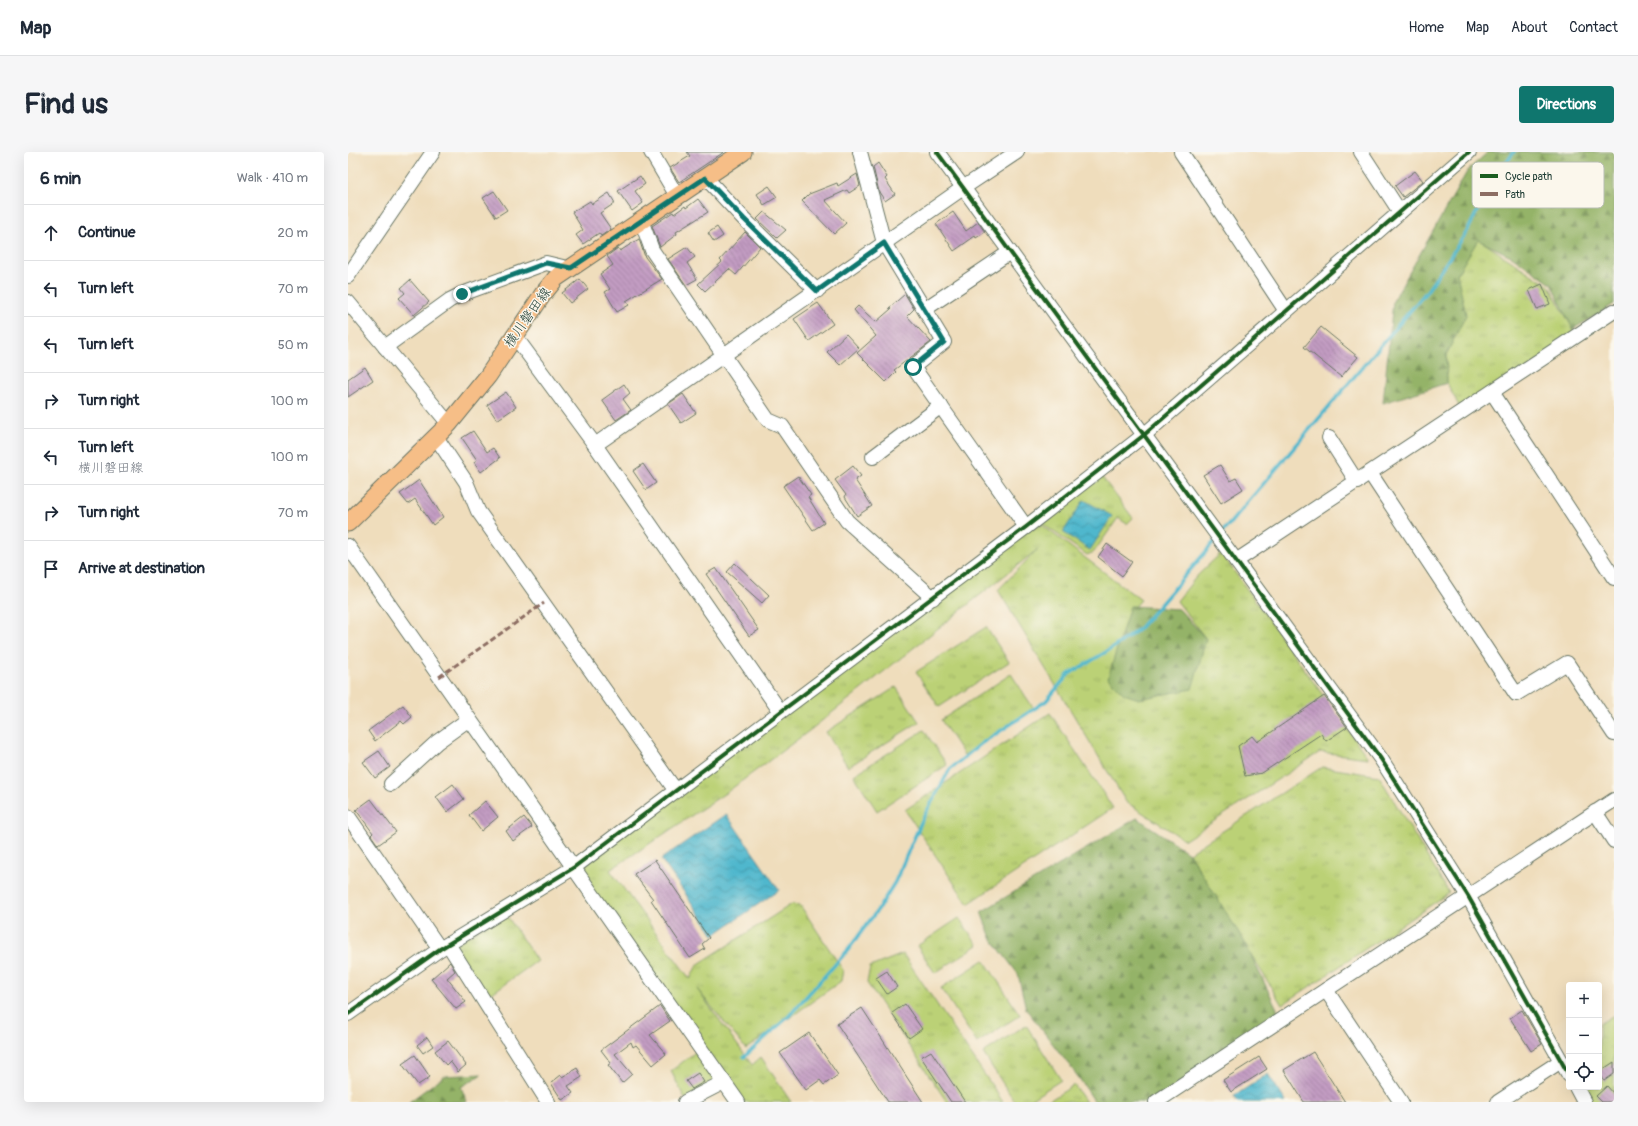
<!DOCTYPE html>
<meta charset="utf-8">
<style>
:root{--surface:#fff;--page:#f6f6f7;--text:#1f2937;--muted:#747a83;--line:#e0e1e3;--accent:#0f766e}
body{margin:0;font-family:Pangolin,"Klee One",sans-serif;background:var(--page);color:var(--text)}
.controls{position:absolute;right:12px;bottom:12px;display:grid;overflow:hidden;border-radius:4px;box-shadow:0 4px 16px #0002}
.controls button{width:36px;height:36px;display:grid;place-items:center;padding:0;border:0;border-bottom:1px solid var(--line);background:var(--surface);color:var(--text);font:20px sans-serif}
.stop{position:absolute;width:12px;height:12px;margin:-9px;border:3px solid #0f766e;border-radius:50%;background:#fff}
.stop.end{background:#0f766e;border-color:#fff;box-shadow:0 1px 4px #0008}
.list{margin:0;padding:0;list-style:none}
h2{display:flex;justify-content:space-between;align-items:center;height:52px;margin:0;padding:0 16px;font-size:17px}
h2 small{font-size:13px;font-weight:400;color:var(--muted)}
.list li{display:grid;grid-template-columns:26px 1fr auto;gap:12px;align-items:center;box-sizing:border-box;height:56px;padding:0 16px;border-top:1px solid var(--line)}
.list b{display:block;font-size:15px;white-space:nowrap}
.list p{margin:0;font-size:13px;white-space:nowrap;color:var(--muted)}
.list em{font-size:13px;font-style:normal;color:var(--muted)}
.icon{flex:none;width:22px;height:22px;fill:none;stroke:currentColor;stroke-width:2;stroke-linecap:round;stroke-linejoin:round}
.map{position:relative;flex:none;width:1266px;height:950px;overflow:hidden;border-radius:4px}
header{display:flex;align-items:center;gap:24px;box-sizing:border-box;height:56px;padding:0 20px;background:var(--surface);border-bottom:1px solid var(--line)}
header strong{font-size:19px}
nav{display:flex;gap:22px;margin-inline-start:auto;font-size:14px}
.intro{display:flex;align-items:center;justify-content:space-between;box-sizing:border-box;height:96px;padding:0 24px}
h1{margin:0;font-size:28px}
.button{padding:10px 18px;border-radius:4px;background:var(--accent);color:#fff;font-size:14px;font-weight:700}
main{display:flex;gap:24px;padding:0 24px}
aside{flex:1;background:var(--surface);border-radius:4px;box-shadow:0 4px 16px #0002}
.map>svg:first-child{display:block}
</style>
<header>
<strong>Map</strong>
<nav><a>Home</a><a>Map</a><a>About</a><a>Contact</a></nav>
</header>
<div class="intro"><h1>Find us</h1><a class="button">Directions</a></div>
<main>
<aside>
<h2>6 min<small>Walk · 410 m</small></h2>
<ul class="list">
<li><svg class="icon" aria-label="ahead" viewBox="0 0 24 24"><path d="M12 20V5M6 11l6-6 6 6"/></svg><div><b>Continue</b></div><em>20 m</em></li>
<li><svg class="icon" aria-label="left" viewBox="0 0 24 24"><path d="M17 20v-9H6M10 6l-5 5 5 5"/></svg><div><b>Turn left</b></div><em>70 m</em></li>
<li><svg class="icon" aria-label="left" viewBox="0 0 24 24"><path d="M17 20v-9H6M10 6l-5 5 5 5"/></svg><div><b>Turn left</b></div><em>50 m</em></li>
<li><svg class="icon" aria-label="right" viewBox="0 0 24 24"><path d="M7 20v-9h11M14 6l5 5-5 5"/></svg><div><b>Turn right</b></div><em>100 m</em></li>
<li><svg class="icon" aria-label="left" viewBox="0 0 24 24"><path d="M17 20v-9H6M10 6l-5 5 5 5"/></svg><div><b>Turn left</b><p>横川磐田線</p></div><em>100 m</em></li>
<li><svg class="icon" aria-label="right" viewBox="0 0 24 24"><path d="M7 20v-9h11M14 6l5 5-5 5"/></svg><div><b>Turn right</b></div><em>70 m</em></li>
<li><svg class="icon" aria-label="arrive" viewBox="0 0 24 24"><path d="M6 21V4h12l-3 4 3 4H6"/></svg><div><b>Arrive at destination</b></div></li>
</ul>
</aside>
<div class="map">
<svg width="1266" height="950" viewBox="0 0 1266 950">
<defs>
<pattern id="grass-tufts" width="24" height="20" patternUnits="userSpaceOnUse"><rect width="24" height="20" fill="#bbd176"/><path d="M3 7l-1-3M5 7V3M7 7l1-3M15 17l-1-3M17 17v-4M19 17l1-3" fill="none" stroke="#a0b467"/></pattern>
<pattern id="forest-firs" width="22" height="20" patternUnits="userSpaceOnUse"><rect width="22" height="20" fill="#94b367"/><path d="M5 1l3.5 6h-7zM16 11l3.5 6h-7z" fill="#789356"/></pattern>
<pattern id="water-waves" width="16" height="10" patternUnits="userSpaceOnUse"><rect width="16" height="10" fill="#4fb7cd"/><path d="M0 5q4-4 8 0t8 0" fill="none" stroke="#4196a7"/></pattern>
<pattern id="building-back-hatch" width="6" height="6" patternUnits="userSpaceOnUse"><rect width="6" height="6" fill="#c29bc2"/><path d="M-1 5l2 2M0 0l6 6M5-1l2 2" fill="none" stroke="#9d809e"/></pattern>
</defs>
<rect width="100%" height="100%" fill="#fbf7ec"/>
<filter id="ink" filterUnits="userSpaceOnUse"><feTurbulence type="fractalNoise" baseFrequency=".025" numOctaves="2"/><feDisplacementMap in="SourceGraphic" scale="8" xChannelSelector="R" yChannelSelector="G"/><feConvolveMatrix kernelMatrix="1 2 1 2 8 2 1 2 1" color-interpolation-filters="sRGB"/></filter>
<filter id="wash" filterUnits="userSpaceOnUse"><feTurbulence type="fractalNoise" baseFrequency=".012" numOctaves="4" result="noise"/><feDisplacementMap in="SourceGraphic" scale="16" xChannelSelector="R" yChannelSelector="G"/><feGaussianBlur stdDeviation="0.9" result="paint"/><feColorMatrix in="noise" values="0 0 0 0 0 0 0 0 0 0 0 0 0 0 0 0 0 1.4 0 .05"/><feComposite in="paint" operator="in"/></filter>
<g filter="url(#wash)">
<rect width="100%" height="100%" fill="#efddbc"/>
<!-- grass -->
<g fill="url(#grass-tufts)" stroke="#6d8755">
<polygon points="1130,87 1201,134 1225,177 1230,183 1114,260 1099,231 1098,203 1117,163 1109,122"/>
<polygon points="753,324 785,366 779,372 770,366 746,400 739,403 692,370"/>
<polygon points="687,368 793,448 780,462 858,487 829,449 849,424 873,401 1020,606 972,600 837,688 778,650 650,438 690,397 461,579 379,640 262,718 342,827 349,813 444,752 452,753 495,818 493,829 398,897 349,837 404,913 413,905 443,950 391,950 227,720"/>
<polygon points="638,475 661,510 591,555 568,520"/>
<polygon points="663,522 686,557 616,603 593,568"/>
<polygon points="548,535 571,570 500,615 478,580"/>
<polygon points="702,561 765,656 620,752 557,658"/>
<polygon points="576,578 599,613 529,659 506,623"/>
<polygon points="974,615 1031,624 1101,741 934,853 841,701"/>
<polygon points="157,761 189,809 140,844 106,793"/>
<polygon points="611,766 630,793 587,821 569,794"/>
<polygon points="555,802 655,950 599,950 519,831 522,815"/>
<polygon points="636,808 672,863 629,891 593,836"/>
<polygon points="1266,863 1266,950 1240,950 1232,935 1251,935 1251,872"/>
<polygon points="678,873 713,928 679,950 667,950 635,901"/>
<polygon points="350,898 374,931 337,947 323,919"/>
<polygon points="726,933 738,950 699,950"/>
</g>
<!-- forest -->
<g fill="url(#forest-firs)" stroke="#5a784e">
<polygon points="1140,0 1266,0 1266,152 1225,177 1203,132 1165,105 1130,88 1109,122 1118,163 1098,203 1099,231 1035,251 1045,149 1120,18"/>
<polygon points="782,454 831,457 858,487 844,537 791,547 776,542 760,526"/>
<polygon points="789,666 841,701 896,789 934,867 808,950 747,950 731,926 678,857 670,822 643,786 633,760"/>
<polygon points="134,922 113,935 119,950 61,950 96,924"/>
</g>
<!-- water -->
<g fill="url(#water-waves)" stroke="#377a80">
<polygon points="736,348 764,364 742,398 715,380"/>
<polygon points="378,662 431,738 366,783 313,707"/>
<polygon points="920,922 938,950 890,950 886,944"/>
</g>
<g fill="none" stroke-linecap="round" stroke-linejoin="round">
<!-- stream -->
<g stroke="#4fb7cd" stroke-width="3.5">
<polyline points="872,383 1079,139 1120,78 1142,33 1166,0"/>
<polyline points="396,905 440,865 500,798 531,756 547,730 575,666 602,617 634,591 698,549 721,522 763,497 791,477 868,388"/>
</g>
</g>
<g id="blocks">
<!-- building -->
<g fill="url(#building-back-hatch)">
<polygon points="339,0 376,0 331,30 322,16 342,4"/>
<polygon points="530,11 539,25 537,27 547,42 537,49 531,40 525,15"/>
<polygon points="1067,19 1075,29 1055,45 1047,34"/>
<polygon points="509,22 512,34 501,41 499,38 477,48 498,71 486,82 454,49 461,42 489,31 490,34"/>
<polygon points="292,24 297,32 287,39 295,51 284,59 270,39"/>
<polygon points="421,34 429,45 416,53 409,42"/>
<polygon points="146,39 159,58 148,65 135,46"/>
<polygon points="261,41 267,51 252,61 263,77 253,84 251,81 235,92 228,83 235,78 224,60 242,49 244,52"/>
<polygon points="350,47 360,60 328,80 329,82 312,95 304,74 325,60 326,62 337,54 338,56"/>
<polygon points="416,60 438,78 429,86 409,67"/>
<polygon points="605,60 618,79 630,70 637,80 628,86 627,84 606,99 588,72"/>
<polygon points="369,75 375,84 366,90 360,81"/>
<polygon points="397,80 412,95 388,123 381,117 357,139 350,132 374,110 372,108"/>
<polygon points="291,87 297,105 314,127 278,149 281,153 269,160 257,140 262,137 252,122 265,113 259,104 270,96 272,99"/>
<polygon points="339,95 347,105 339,111 349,127 338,133 320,107"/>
<polygon points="232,127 240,137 222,151 214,141"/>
<polygon points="62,128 81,150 66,163 51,146 57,141 53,136"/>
<polygon points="1194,132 1202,152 1189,157 1181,138"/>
<polygon points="557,142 566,157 559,164 583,190 546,218 548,220 538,230 509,201 528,184 506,158 510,154 528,170 543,157 541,156"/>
<polygon points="470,151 485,172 461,189 446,167"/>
<polygon points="973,175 1010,205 993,225 956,195"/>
<polygon points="498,182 511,196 492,213 479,200"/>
<polygon points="17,215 25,228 0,245 0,227"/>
<polygon points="276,232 282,241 275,247 283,258 268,268 254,248"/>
<polygon points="158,240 168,255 149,268 139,253"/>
<polygon points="335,242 348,261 333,271 320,252"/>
<polygon points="125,279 139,300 145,296 152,306 133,320 126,310 129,308 114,286"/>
<polygon points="295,312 308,331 298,338 285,319"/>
<polygon points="872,313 882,329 888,326 895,337 873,351 855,323"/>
<polygon points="505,314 513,324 507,328 524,354 509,364 497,345 498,343 487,328"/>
<polygon points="450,324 463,343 460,345 476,371 465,378 435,334"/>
<polygon points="71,328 95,365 85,373 67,347 60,352 52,342"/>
<polygon points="759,392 784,410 774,424 750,405"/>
<polygon points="387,411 421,443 414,451 379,420"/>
<polygon points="368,416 411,478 401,484 358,422"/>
<polygon points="976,544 999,575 978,589 973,582 914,621 897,624 890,594 904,584 909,590"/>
<polygon points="55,553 64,565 56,572 53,569 27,589 20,579"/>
<polygon points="31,599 42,615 27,626 15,610"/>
<polygon points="105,632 116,647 99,660 88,645"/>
<polygon points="23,647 48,680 30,693 23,683 25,681 8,658"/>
<polygon points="137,649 150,665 133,679 121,663"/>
<polygon points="176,665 184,675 165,689 158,679"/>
<polygon points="307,708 361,786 354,792 357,797 342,806 303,748 305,747 286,722"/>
<polygon points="102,810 107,819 99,826 118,850 108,857 83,827"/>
<polygon points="539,819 549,835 539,842 528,826"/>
<polygon points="557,852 574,877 561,886 544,861"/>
<polygon points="312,854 322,869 302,883 318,902 305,913 288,893 285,895 283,890 267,902 284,922 274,931 260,913 263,911 253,898"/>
<polygon points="514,856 575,950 540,950 489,872"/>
<polygon points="1174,858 1194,892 1183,899 1162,866"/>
<polygon points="461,881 490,923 476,933 472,928 458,938 432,901"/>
<polygon points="79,885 85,894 75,901 69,893"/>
<polygon points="100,889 118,913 110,920 102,909 98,913 87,899"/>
<polygon points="583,899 617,950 603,950 573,905"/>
<polygon points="965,900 997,950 956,950 936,918"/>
<polygon points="67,903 82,925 70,933 54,912"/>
<polygon points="911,905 919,917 883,940 875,928"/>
<polygon points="1266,910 1266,922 1256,929 1251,920"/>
<polygon points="229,916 234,925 220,934 225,941 214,948 203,931 213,923 214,925"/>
<polygon points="350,921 356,930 344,937 338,929"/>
<polygon points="1259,934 1266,942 1266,950 1254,950 1248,944"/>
</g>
</g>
</g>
<g filter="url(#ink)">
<use href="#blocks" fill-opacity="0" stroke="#687564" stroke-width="1"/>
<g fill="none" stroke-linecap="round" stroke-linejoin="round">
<defs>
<g id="minor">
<polyline points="303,0 329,44"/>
<polyline points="512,0 536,91 596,190 565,215 678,375"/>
<polyline points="589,0 1033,607 1120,744 1221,923"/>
<polyline points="833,0 938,159"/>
<polyline points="1013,0 1052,60"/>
<polyline points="357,25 396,67 469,139"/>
<polyline points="293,68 304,98 420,268 434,274 499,369 585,446"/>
<polyline points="0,124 85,0"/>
<polyline points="0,150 101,272"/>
<polyline points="577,157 662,100"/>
<polyline points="166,183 247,293 432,559"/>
<polyline points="37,195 102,148 114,142 198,111 223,117"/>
<polyline points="1144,240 1266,426"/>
<polyline points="88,285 118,330 130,359 328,639"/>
<polyline points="981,286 1009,330"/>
<polyline points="247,293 615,36 669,0"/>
<polyline points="525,305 593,254"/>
<polyline points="1022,321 1168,542 1219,511 1266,582"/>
<polyline points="0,394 390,950"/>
<polyline points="888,409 1266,159"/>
<polyline points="43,632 89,590 121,567"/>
<polyline points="1247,660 1266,689"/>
<polyline points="0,664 92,797"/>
<polyline points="100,792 200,950"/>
<polyline points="978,838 1053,950"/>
<polyline points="0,862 92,797 225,716 678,375 796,283 1121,0"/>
<polyline points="1228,935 1236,950"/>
<polyline points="337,950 376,930"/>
<polyline points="808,950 1266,648"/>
<polyline points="1150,950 1213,909"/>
</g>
<polyline id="major" points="0,371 101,272 140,224 195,142 208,126 395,0"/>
</defs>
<!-- minor casing -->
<use href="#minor" stroke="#687564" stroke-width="16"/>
<!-- major casing -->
<use href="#major" stroke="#687564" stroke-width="19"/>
<!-- minor -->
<use href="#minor" stroke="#fff" stroke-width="14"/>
<!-- major -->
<use href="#major" stroke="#f6be87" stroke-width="17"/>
<!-- quiet -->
<polyline stroke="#8d6e63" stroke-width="3" stroke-dasharray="6 3" stroke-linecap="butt" points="91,525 196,451"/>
<defs>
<g id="cycleway">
<polyline points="589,0 1033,607 1120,744 1221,923"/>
<polyline points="0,862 92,797 225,716 678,375 796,283 1121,0"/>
</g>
</defs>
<!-- cycleway casing -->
<use href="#cycleway" stroke="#fbf7ec" stroke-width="6"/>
<!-- cycleway -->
<use href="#cycleway" stroke="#1b5e20" stroke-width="4"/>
</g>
</g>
<g fill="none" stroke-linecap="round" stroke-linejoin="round" filter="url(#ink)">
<!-- route -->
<polyline stroke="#0f766e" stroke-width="5" points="114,142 198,111 223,116 357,26 396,67 469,139 536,91 596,190 565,215"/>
</g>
<g text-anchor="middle" stroke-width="3" stroke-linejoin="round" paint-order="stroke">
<!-- street labels -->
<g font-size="14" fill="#1f3d34" stroke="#fbf7ec">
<text transform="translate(179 165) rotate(-55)" y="5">横川磐田線</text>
</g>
</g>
<!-- legend -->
<rect x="1124" y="10" width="132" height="46" rx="6" fill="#fbf7ec" stroke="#b9bfb5" stroke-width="1"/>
<rect x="1132" y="22" width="18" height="4" fill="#1b5e20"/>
<rect x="1132" y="40" width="18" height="4" fill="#8d6e63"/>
<g font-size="11" fill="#1f3d34">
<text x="1157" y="28">Cycle path</text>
<text x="1157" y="46">Path</text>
</g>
</svg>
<div class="controls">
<button>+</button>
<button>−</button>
<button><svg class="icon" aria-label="locate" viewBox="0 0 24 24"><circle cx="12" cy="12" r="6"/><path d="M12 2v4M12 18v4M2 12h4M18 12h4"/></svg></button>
</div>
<div class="stop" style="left:565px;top:215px"></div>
<div class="stop end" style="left:114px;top:142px"></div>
</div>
</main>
